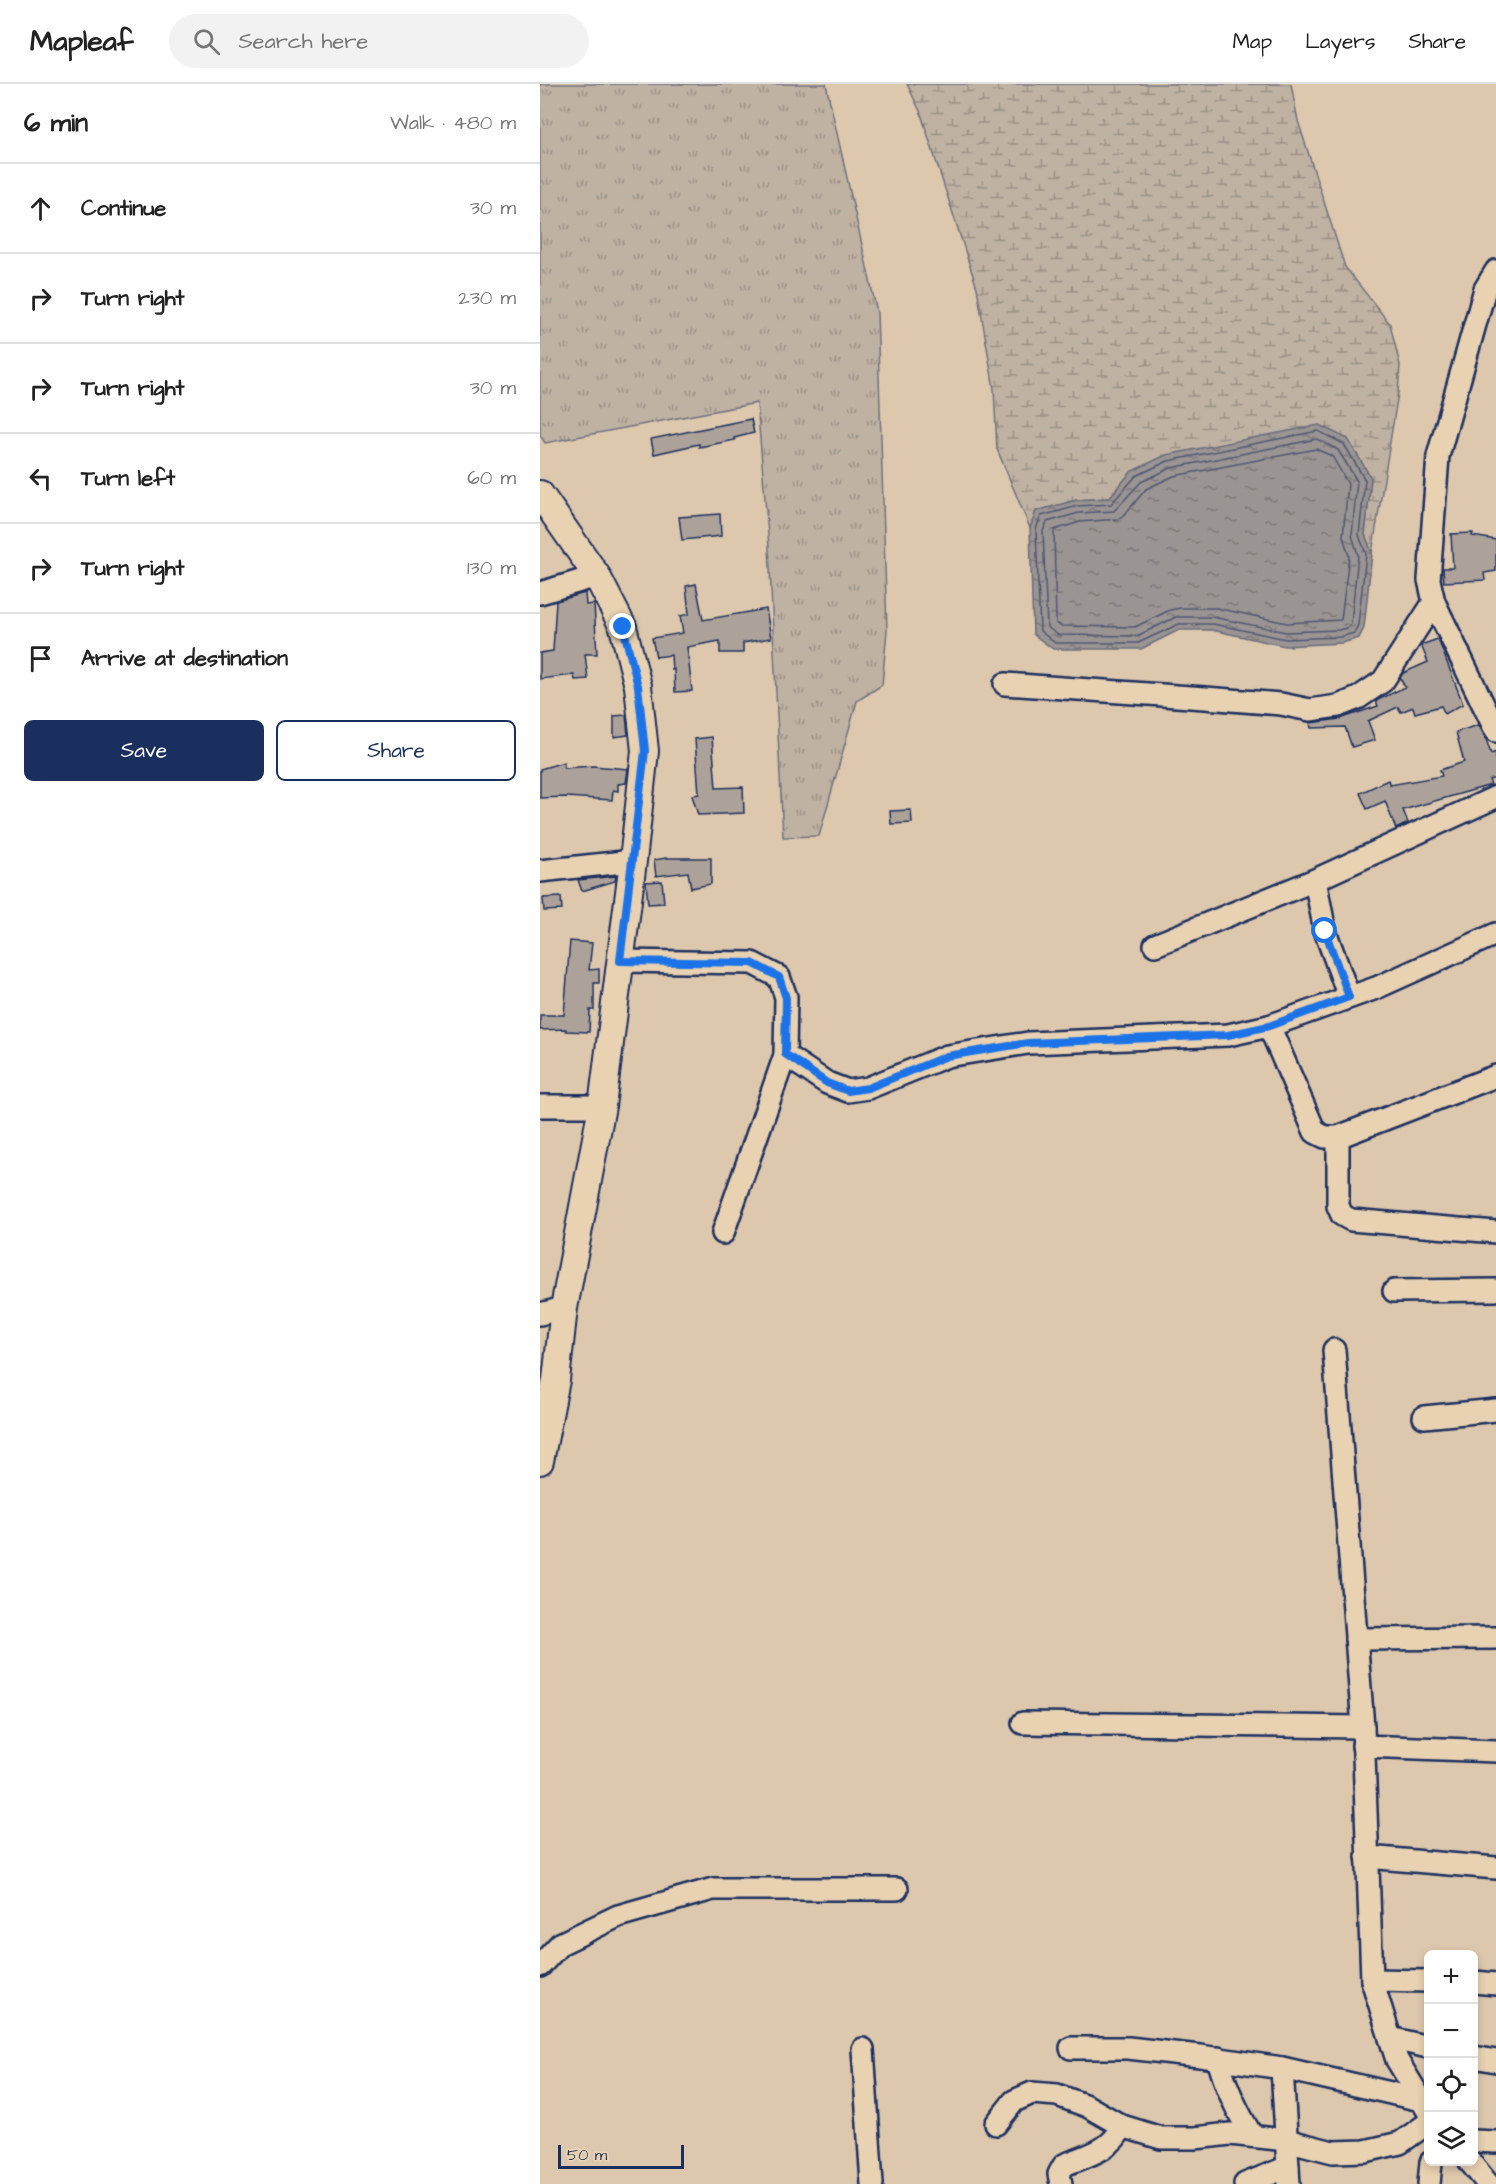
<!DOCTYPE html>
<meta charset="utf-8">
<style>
:root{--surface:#fff;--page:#f2f2f2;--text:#222;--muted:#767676;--line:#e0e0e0;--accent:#1b2f5e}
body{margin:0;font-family:"Architects Daughter",sans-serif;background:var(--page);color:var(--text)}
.controls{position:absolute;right:18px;bottom:18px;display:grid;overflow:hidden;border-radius:9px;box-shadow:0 3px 9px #0003}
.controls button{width:54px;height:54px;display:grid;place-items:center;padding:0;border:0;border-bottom:2px solid var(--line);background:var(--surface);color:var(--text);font:30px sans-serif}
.scale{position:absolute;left:18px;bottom:15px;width:126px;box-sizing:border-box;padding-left:6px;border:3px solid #1b2f5e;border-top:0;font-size:16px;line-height:21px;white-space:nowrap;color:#1b2f5e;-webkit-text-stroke:4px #e9d2b2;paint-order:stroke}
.stop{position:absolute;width:18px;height:18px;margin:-14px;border:4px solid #1a73e8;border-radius:50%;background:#fff}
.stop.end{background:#1a73e8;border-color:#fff;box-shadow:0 2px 6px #0008}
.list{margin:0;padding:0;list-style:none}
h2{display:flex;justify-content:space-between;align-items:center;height:78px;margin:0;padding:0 24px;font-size:26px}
h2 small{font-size:20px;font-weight:400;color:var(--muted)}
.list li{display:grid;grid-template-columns:39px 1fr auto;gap:18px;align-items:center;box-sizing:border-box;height:90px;padding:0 24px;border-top:2px solid var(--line)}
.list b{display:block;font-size:22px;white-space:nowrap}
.list em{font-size:20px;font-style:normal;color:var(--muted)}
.actions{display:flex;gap:12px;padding:18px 24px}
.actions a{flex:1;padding:14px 0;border:2px solid var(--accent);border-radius:9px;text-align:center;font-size:21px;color:var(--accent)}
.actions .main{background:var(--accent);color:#fff}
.icon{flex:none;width:33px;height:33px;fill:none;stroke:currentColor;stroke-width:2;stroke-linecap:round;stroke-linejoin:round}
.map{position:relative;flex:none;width:956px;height:2100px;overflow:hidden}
header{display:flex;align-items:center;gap:36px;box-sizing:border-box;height:84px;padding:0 30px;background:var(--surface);border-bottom:2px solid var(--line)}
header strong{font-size:28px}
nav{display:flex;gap:33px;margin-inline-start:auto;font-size:21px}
.search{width:420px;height:54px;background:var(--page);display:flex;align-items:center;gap:15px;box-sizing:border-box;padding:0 21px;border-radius:33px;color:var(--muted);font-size:22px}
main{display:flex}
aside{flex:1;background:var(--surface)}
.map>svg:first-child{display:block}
</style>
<header>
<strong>Mapleaf</strong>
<div class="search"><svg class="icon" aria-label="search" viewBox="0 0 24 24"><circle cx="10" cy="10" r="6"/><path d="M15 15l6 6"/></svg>Search here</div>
<nav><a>Map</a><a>Layers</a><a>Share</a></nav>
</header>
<main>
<aside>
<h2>6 min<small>Walk · 480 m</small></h2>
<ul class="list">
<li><svg class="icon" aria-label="ahead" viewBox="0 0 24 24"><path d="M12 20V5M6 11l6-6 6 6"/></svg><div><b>Continue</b></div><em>30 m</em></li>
<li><svg class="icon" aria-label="right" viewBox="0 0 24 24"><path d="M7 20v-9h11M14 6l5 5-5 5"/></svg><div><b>Turn right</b></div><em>230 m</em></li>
<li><svg class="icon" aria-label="right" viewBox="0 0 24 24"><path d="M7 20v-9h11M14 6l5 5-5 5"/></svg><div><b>Turn right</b></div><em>30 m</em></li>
<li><svg class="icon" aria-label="left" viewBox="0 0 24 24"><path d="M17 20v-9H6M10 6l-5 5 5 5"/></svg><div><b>Turn left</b></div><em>60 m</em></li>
<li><svg class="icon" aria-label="right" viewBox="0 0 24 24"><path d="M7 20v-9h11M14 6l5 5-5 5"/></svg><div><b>Turn right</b></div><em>130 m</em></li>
<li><svg class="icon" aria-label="arrive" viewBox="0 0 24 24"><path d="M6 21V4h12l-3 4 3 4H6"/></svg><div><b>Arrive at destination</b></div></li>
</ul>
<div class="actions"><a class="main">Save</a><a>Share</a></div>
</aside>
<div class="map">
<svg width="956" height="2100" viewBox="0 0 956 2100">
<defs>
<pattern id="grass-tufts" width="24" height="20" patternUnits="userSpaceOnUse" patternTransform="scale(1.5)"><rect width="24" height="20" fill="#c0b2a2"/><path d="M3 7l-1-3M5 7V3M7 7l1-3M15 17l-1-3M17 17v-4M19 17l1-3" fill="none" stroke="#9b9187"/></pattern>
<pattern id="wetland-marsh" width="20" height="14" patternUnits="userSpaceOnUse" patternTransform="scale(1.5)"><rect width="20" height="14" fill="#c0b2a2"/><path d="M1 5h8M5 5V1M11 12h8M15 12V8" fill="none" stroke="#9b9187"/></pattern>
<pattern id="water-ripples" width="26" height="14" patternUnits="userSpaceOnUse" patternTransform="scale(1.5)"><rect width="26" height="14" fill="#9a9492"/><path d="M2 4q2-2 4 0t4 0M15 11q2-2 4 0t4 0" fill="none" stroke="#7d797a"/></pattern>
</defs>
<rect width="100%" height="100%" fill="#ddc8ad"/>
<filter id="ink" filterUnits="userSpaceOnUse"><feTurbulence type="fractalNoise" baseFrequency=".0167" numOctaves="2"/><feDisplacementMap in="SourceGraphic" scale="12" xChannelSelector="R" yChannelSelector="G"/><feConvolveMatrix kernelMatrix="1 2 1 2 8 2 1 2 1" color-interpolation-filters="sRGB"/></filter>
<g filter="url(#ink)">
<!-- grass -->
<polygon fill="url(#grass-tufts)" stroke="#6e7080" stroke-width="1.5" points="0,0 286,0 337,228 347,546 342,601 317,617 279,752 243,753 229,463 217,319 5,359 0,351"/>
<!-- wetland -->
<polygon fill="url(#wetland-marsh)" stroke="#6e7080" stroke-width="1.5" points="367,0 751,0 758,37 805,183 850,240 860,281 858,309 832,469 825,451 831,394 592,387 569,414 537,416 496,427 490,444 457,365 454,305 437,204 380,27"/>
<!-- water -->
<polygon fill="url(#water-ripples)" stroke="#676c7d" stroke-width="1.5" points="779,341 808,355 831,394 825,451 832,469 824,544 819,554 802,559 745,562 672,546 639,546 601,565 513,565 493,550 490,444 496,427 537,416 569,414 592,387 626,371"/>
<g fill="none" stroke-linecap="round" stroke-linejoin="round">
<!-- shore -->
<g stroke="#4e5773" stroke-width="1.5">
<polygon points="778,347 804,360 825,396 819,451 826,470 818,541 814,549 800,553 746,555 673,540 639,540 598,559 515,559 500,547 496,445 501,432 538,422 571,420 596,392 628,377"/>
<polygon points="777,355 798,366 817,397 812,451 818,471 811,539 809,543 799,546 746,548 672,533 636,533 597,552 518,551 507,543 503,447 507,438 539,429 574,427 601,398 631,384"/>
<polygon points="776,365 792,372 808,400 803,452 809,472 801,536 747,539 676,524 640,524 630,526 595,543 521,542 516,539 514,446 540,438 578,435 586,429 606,405 634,392"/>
</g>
</g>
<!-- building -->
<g fill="#ada299" stroke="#1b2f5e" stroke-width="1.5">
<polygon points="211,335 214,349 194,354 195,356 159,363 159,360 114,370 111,355"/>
<polygon points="180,430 181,452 142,456 139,433"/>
<polygon points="933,449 932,452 956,456 956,487 944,489 945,496 904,498 903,484 913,484 911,450"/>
<polygon points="156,500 163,536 226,525 231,554 203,559 203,569 180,569 180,557 147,563 152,607 135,608 134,585 132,586 131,571 116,573 112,554 143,549 140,532 149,530 146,502"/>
<polygon points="45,509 46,521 54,520 57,570 45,570 48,595 35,596 34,591 0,595 0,569 13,567 16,517"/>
<polygon points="898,555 923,620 905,630 901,622 875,629 873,623 861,628 858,623 828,637 835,656 812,663 805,643 771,644 770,639 800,635 838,622 836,617 865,603 860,594 863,589 888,578 881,561"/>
<polygon points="86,631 88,651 74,653 74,632"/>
<polygon points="939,641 946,655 951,670 956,668 956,694 949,696 951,701 863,726 868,739 856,745 845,717 827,725 820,709 848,696 850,701 902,692 900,686 924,678 916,648"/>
<polygon points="172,653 176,704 203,703 204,729 158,731 152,711 159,710 155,655"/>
<polygon points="24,678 24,684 53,682 88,685 86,699 78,700 78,707 73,706 72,716 26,713 0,714 0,685"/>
<polygon points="371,726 372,739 351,740 350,727"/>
<polygon points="126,774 171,774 171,800 151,804 148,788 116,792 114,776"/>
<polygon points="76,792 75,797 42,807 38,796"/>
<polygon points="122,797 124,819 108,820 106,798"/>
<polygon points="21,813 22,826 4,827 3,814"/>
<polygon points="30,857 52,859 49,886 59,885 59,899 54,899 54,926 50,926 49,948 26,947 26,945 0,946 0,931 24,931"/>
</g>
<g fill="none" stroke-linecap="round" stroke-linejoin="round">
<defs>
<g id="minor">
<polyline points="956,187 945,205 898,372 889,496 894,518 956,647"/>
<polyline points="0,509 57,492"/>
<polyline points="465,600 665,614 741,620 770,626 798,622 818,614 843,597 894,518"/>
<polyline points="0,787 93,777"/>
<polyline points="775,796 785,847 809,913"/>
<polyline points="615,861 775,796 956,713"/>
<polyline points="80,877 212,879 239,893 246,913 245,971 183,1149"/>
<polyline points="729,942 775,1048 785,1053 798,1053 956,992"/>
<polyline points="245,971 287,999 308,1007 328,1004 407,972 488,959 688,951 729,942 836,904 956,850"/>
<polyline points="0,1022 62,1022"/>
<polyline points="798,1053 798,1122 802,1131 811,1136 956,1148"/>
<polyline points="854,1207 956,1206"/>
<polyline points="0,1230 24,1224"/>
<polyline points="794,1266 823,1643 832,1896 857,1976 888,2027"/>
<polyline points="884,1333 956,1326"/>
<polyline points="816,1555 956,1554"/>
<polyline points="483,1639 823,1643"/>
<polyline points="823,1662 956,1667"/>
<polyline points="827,1773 956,1784"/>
<polyline points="0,1882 20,1860 78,1832 173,1805 357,1805"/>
<polyline points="832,1896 888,1897"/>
<polyline points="934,1898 956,1900"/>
<polyline points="850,1954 888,1963"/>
<polyline points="531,1964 588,1964 660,1972 742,1984 881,2016"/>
<polyline points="323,1965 332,2100"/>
<polyline points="934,1973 956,1977"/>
<path d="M 678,1974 C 685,2003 697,2027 712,2052"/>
<polyline points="742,1984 749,2100"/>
<polyline points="456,2040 474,2017 492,2009 517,2011 547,2022 582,2042 621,2054 655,2054 690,2050 746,2056 793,2068 825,2067 860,2059 888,2039"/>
<polyline points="934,2057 956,2058"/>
<polyline points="930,2078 948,2100"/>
<path d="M 521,2100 L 519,2090 L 524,2081 C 546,2072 573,2066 582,2042"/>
<polyline points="705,2100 748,2083"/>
<polyline points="889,2100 891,2078"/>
</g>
<polyline id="tertiary" points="0,410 57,492 83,543 98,602 105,667 93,777 62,1022 24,1224 16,1296 0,1377"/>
</defs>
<!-- minor casing -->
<use href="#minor" stroke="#1b2f5e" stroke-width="26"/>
<!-- tertiary casing -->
<use href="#tertiary" stroke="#1b2f5e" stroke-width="30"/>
<!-- minor -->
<use href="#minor" stroke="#e9d2b2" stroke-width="21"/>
<!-- tertiary -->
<use href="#tertiary" stroke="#e9d2b2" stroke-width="26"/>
</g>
</g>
<g fill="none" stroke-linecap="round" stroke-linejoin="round" filter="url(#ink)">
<!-- route -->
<polyline stroke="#1a73e8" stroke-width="8" points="83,543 98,602 105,667 80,877 212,879 239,893 246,914 245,970 287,999 308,1007 328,1004 407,972 488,959 688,951 729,942 809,913 785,847"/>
</g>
</svg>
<div class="controls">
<button>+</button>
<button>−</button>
<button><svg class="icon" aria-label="locate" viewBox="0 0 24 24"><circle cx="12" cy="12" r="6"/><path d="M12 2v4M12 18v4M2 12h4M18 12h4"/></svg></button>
<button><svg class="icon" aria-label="layers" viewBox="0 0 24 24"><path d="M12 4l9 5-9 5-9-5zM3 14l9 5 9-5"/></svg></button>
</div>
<div class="scale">50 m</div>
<div class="stop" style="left:785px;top:847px"></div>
<div class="stop end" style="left:83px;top:543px"></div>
</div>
</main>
